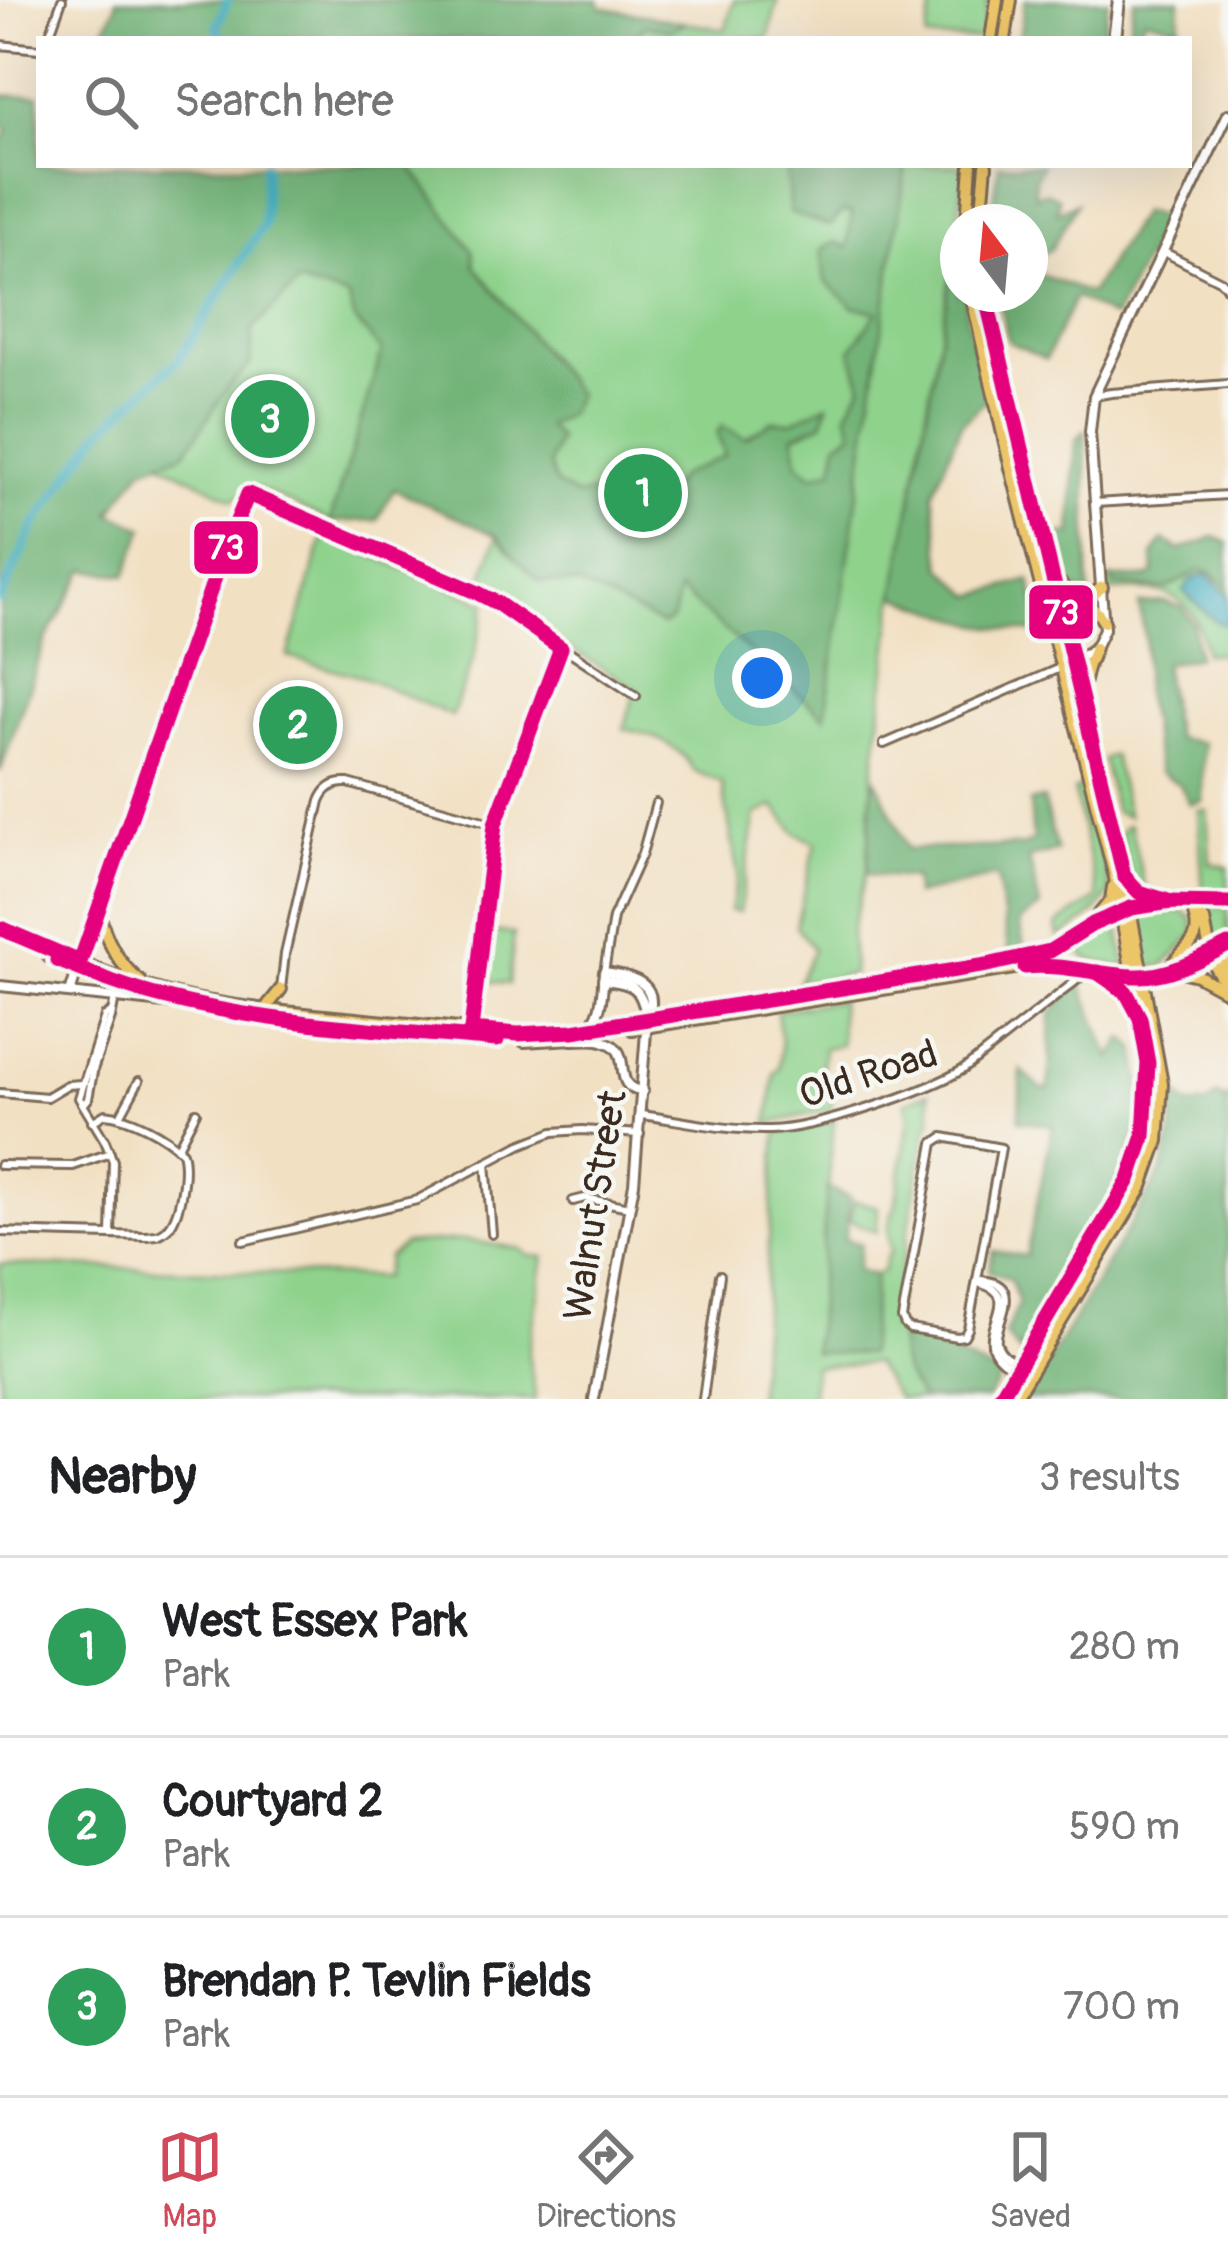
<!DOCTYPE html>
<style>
:root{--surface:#fff;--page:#f2f2f2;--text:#202124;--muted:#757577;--line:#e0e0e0;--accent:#d1495b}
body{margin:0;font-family:Pangolin,sans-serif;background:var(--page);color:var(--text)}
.compass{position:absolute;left:940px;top:204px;width:108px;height:108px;border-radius:50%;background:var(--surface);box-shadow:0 12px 48px #0002;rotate:344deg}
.you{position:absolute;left:762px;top:678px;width:42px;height:42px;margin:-30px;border:9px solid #fff;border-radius:50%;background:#1a73e8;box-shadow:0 0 0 18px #1a73e833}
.badge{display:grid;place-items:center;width:78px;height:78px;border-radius:50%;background:var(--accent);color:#fff;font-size:39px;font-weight:700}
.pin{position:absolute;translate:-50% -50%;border:6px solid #fff;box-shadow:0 3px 12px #0006}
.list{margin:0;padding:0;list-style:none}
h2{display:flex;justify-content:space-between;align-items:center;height:156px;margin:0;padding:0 48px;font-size:51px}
h2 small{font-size:39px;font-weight:400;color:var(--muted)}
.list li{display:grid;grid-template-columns:78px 1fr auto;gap:36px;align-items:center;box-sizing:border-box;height:180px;padding:0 48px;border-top:3px solid var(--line)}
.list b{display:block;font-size:45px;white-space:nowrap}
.list p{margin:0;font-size:39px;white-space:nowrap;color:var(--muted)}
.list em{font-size:39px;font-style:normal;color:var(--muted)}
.icon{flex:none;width:66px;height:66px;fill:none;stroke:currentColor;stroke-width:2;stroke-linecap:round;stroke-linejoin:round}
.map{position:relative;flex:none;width:1228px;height:1399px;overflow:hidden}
.search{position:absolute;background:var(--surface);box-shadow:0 12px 48px #0002;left:36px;right:36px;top:36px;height:132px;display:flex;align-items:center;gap:30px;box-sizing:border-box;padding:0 42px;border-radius:0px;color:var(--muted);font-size:45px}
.sheet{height:696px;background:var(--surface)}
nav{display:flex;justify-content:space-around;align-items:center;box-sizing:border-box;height:168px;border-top:3px solid var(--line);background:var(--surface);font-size:33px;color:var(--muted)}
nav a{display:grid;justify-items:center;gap:6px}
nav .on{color:var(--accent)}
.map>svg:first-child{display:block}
</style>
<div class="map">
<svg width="1228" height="1399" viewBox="0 0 1228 1399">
<rect width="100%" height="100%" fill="#f6f6f2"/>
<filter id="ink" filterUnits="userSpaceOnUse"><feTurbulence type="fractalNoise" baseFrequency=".00833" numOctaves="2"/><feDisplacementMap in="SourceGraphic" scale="24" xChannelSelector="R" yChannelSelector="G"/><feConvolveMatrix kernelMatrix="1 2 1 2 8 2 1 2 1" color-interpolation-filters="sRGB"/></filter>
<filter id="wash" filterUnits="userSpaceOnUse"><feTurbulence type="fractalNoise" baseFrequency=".004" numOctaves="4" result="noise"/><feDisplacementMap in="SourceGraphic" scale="48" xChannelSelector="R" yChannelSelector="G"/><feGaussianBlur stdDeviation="2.7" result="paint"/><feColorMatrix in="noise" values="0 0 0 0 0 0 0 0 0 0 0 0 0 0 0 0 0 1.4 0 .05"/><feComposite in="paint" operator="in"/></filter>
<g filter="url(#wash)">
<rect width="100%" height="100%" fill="#f2e0c3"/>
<!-- green -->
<g fill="#8ed28c" stroke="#647e55" stroke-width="3">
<polygon points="246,0 588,0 587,9 679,26 687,23 725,30 734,0 778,0 768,39 240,39"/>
<polygon points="933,0 988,0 982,39 926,39"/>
<path d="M 280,165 L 904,165 L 824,716 L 906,165 L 965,165 L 958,222 L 958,258 L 951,273 L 895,596 L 873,777 L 867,871 L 851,930 L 853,974 L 798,983 L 813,949 L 796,926 L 816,843 L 796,833 L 774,806 L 756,815 L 739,912 L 730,911 L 738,875 L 722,783 L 693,770 C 681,745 651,734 624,729 L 636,688 L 564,645 L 515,605 L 508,593 L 482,580 L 497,536 L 516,559 L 540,581 L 580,585 L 663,624 L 515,525 L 348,462 L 330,522 L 258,488 L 233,499 L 142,453 L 85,569 L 46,639 L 0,767 L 0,652 Z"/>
<polygon points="332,538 486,603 474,657 452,716 366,678 288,657 322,540"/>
<path d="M 1200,570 L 1211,572 L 1228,587 L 1228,595 L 1209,574 L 1189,598 C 1203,606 1211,625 1228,623 L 1228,653 L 1205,654 C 1195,588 1164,589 1106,591 L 1104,580 L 1112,578 L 1114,585 C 1149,589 1170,590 1200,570 Z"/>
<polygon points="1113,755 1128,816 1115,812 1103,759"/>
<path d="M 1085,783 L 1110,892 C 1100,912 1078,927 1058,937 L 1057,925 L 1098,898 L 1074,791 Z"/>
<polygon points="1198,810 1207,810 1210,863 1228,867 1228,893 1203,892"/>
<polygon points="1130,825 1146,893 1133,882 1120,833 1125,826"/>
<polygon points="1199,907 1228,907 1228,938 1213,945 1210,921"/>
<polygon points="1182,911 1192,918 1195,933 1164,965 1146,968 1136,913"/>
<polygon points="1117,917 1126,968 1087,959 1080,950 1083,938"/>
<polygon points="493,931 514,934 509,984 487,981"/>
<polygon points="840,1000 841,1045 824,1048 822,1069 815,1078 819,1088 833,1089 831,1109 768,1124 775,1072 779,1070 781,1044 777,1011"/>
<path d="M 929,1092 L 932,1119 L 926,1132 L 891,1328 L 900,1335 C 897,1362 906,1379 922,1399 L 898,1399 L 874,1363 L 814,1366 L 812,1399 L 757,1399 L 777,1133 L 834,1120 L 814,1351 L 867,1354 L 875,1275 L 883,1271 L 887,1256 L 891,1253 C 887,1236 887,1223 895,1207 L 909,1119 L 906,1102 Z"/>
<polygon points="854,1201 878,1207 877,1232 850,1221"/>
<polygon points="465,1240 521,1249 529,1256 544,1257 528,1354 536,1399 0,1399 0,1264 384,1277 388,1257 404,1244"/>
</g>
<!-- forest -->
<g fill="#72b478" stroke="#566f4b" stroke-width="3">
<polygon points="116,0 599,0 600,7 687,23 670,30 645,25 633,39 99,39 116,6"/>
<polygon points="1025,0 1108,0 1103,39 1019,39"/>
<polygon points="1134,0 1180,0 1179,27 1145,18 1138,39 1128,39"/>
<polygon points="39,95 39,165 410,165 473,251 475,266 577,394 568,414 547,426 558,439 549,464 556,484 576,496 605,490 594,512 615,528 641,508 653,509 680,476 725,455 717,434 722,426 745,438 772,421 791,422 828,404 823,423 794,435 798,463 813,475 833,469 838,442 853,432 847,412 862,385 851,350 877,312 852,306 825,281 821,249 836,242 847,248 852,213 843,211 830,226 790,213 786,165 906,165 825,717 679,590 673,618 663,625 580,585 540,581 516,559 497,536 394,489 377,520 330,522 382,351 355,320 348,297 298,283 253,329 250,365 229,386 185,453 143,468 110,513 144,528 126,575 85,570 46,639 0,772 0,147 8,129 0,124 0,96"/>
<polygon points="999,165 1042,165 1035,178 1035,196 1046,192 1059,198 1057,212 1077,203 1051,249 1034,258 1030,256 1030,222 991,222"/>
<polygon points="1141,212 1166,217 1114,318 1075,297 1046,359 1009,342 997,294 1030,294 1030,271 1090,294"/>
<polygon points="958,258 958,294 965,294 967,316 987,399 961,424 933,493 942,567 973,596 1030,580 1044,634 979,625 895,596 951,273"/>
<polygon points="1085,431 1089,595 1068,587 1046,533 1071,535 1076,440"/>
<polygon points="1214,537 1228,543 1228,587 1211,572 1200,570 1166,589 1113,585 1112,578 1145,578 1154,574 1153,556 1163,540 1180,550"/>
<polygon points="1164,602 1182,607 1193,624 1197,657 1163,664 1175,738 1203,743 1202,801 1190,804 1180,785 1159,772 1144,692 1145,639 1139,604"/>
<polygon points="876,779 908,849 1023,846 1033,840 1030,802 1043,799 1057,851 1029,858 1040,907 1019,922 1025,951 1009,954 997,876 915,895 914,878 867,874 872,791"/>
<polygon points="1080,981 1111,1058 1124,1038 1136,1048 1142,1096 1138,1128 1126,1166 1020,1353 1005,1335 1019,1303 1010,1279 989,1271 993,1251 1026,1256 1053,1126 1019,1120 1021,1070 1040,1088 1049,1089 1051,1013"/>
<polygon points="1176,1092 1187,1105 1207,1105 1217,1095 1225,1100 1228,1097 1228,1399 1026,1399 1161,1173 1171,1138"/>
<polygon points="827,1187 850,1198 845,1239 861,1244 857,1270 875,1275 868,1354 814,1352"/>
<path d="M 903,1331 L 1001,1376 L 987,1399 L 922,1399 C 905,1378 894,1358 903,1331 Z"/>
</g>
<!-- water -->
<polygon fill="#3facbd" stroke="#3d6b6e" stroke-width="3" points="1206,574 1228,595 1228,623 1222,624 1214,620 1183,591 1191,580"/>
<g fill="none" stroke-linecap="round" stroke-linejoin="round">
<!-- river -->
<g stroke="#3facbd" stroke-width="9">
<polyline points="221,39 217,26 228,0"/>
<polyline points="0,600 34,526 101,431 179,359 264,224 265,165"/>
</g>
</g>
</g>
<g filter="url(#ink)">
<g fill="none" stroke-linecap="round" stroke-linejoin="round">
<defs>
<g id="minor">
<polyline points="48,39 62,0"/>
<polyline points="1112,39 1117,0"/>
<polyline points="1117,39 1121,0"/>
<polyline points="0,45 39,49"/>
<polyline points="1164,252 1221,281 1228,289"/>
<polyline points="1094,396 1111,393 1228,384"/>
<polyline points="1095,503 1228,495"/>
<polyline points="884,744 1062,667"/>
<polyline points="88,936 221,560 248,494 497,603 636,696"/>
<polyline points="604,972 613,918 642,854 656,803"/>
<path d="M 281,989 L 285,954 L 320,801 C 325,788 334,782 348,783 L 494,824"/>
<polyline points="110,1013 105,1016 79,1098 105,1141 113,1161 111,1235"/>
<polyline points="471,1027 495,824 561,648"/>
<polyline points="0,1093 47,1097 67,1085 81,1084"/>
<polyline points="84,1104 88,1099 94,1067 111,1018 115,998"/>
<path d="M 642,1115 C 684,1121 727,1131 770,1130 C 816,1129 925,1092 964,1069 L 1081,977"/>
<polyline points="120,1116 139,1081"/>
<polygon points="943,1137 1001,1148 968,1329 964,1336 957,1337 910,1329 905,1325 902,1318 934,1143"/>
<polyline points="178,1147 196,1112"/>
<polyline points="486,1163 492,1234"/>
<polyline points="0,1165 73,1166 110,1153"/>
<polyline points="573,1201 585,1198 629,1207"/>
<path d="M 0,1232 L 147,1236 C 156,1235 159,1236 166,1230 C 181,1218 187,1169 182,1152 C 165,1135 129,1116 105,1114 L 92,1122"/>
<polyline points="243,1241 417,1200 520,1145 553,1132 582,1130 640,1134"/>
<path d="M 977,1280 C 1030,1281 993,1324 997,1343 C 1000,1355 1010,1359 1019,1364"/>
<path d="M 977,1280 L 981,1284 C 1023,1295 982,1326 994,1351 C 999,1361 1009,1365 1017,1370"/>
<polyline points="703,1399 720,1275"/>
</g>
<g id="tertiary">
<polyline points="1069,664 1095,648 1104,629 1090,432 1094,396 1228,114"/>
<path d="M 603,980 C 635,984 640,986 647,1018"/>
<polyline points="0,986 184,1005"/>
<polyline points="70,993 88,936"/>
<path d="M 586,1029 C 603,1017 602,992 604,972 C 633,976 662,983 647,1019 L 634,1184 L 594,1399"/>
<path d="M 571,1040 C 581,1040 593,1038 602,1041 C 638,1049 607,1088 643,1091"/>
</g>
<g id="primary">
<polyline points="991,39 997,0"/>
<polyline points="1005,39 1011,0"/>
<polyline points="967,222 971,165"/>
<polyline points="981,222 986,165"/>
<polyline points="971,294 1008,456 1115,878 1140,1018 1148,1063 1147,1118 1139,1154 1129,1180 999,1399"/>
<polyline points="985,294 991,326 1124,876 1162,1084 1158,1141 1141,1189 1014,1399"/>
<path d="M 1054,574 C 1063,589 1072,599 1091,597 L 1102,587"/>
<path d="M 1066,626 C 1074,600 1091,600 1104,622"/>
<polyline points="1082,689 1087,668 1095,648"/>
<polyline points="1127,880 1139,892 1162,898"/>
<polyline points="1183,903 1198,912 1204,920 1212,962 1228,989"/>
<path d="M 98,908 C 104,937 118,964 141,982"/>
<polyline points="1093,922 1111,900 1113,887"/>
<path d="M 0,928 C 61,955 124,984 190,998 C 262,1012 337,1017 410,1024 C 468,1030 526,1038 584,1030 L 1014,959 L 1050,951 L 1093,924 L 1131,908 L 1171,902 L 1228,903"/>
<polyline points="49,957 77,970 143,993"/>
<polyline points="1176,970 1197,975 1228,992"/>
<path d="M 1168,971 C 1180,948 1205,944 1194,914"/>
<polyline points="1099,973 1126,992 1134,1005"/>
<polyline points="1222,978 1222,966 1228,956"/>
<polyline points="179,1002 242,1014 315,1022"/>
<polyline points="265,1009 281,989"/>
<path d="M 632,1029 L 1034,965 C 1070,962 1102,975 1138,976 C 1170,976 1200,959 1228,945"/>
<polyline points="524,1041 572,1038"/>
</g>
</defs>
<!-- minor casing -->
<use href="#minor" stroke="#7b6a58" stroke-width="12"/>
<!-- tertiary casing -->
<use href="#tertiary" stroke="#7b6a58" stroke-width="14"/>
<!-- primary casing -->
<use href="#primary" stroke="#7b6a58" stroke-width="16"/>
<!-- minor -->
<use href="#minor" stroke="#fff" stroke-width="6"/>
<!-- tertiary -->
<use href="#tertiary" stroke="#fff" stroke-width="8"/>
<!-- primary -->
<use href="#primary" stroke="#edc569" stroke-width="10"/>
<defs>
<g id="bus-1">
<polyline points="985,294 1124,876 1139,892 1171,902"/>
<polyline points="0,928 80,962 221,560 248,494 476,592 497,603 561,648 495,824 471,1030 518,1034 573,1031 987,965 1050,951 1093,924 1131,908 1171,902 1228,903"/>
<path d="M 57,960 C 92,974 126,988 163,997 C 272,1025 386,1030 497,1040"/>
<path d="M 1025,967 C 1064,963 1100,976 1139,976 C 1171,976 1200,959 1228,945"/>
<polyline points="999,1399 1129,1180 1144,1136 1148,1063 1140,1018 1126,992 1097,972"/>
</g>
</defs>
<!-- bus-1 casing -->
<use href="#bus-1" stroke="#f6f6f2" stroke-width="24"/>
<!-- bus-1 -->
<use href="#bus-1" stroke="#e5007d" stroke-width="15"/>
</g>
</g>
<g text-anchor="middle" stroke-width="9" stroke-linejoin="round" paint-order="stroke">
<!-- street labels -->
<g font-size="39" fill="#3b2a1e" stroke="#f6f6f2">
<text transform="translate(868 1073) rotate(-18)" y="14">Old Road</text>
<text transform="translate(594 1205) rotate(-81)" y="14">Walnut Street</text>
</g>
</g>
<g stroke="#f6f6f2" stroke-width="4.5">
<rect x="192" y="519" width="68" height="57" rx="12" fill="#e5007d"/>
<rect x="1027" y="583" width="68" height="58" rx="12" fill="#e5007d"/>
</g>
<g font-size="33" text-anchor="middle" font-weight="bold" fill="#fff">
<text x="226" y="559">73</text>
<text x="1061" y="624">73</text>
</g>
</svg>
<svg class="compass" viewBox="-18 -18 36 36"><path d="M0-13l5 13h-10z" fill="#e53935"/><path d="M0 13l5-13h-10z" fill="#757577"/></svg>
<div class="you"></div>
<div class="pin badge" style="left:643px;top:493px;background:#2e9e5b">1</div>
<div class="pin badge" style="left:298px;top:725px;background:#2e9e5b">2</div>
<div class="pin badge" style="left:270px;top:419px;background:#2e9e5b">3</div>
<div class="search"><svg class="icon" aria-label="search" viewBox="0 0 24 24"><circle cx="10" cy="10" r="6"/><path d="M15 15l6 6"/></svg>Search here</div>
</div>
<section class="sheet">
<h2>Nearby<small>3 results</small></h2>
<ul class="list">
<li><span class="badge" style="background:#2e9e5b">1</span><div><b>West Essex Park</b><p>Park</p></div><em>280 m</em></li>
<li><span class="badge" style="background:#2e9e5b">2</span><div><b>Courtyard 2</b><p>Park</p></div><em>590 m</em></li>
<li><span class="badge" style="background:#2e9e5b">3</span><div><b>Brendan P. Tevlin Fields</b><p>Park</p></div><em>700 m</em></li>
</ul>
</section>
<nav>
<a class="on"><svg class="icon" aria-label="map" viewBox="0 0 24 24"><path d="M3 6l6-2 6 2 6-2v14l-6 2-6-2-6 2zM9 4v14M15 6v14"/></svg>Map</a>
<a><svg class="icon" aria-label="directions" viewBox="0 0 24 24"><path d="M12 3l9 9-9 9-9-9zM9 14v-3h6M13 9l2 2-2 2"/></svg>Directions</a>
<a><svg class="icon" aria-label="saved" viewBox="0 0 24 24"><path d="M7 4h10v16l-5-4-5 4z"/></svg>Saved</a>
</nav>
